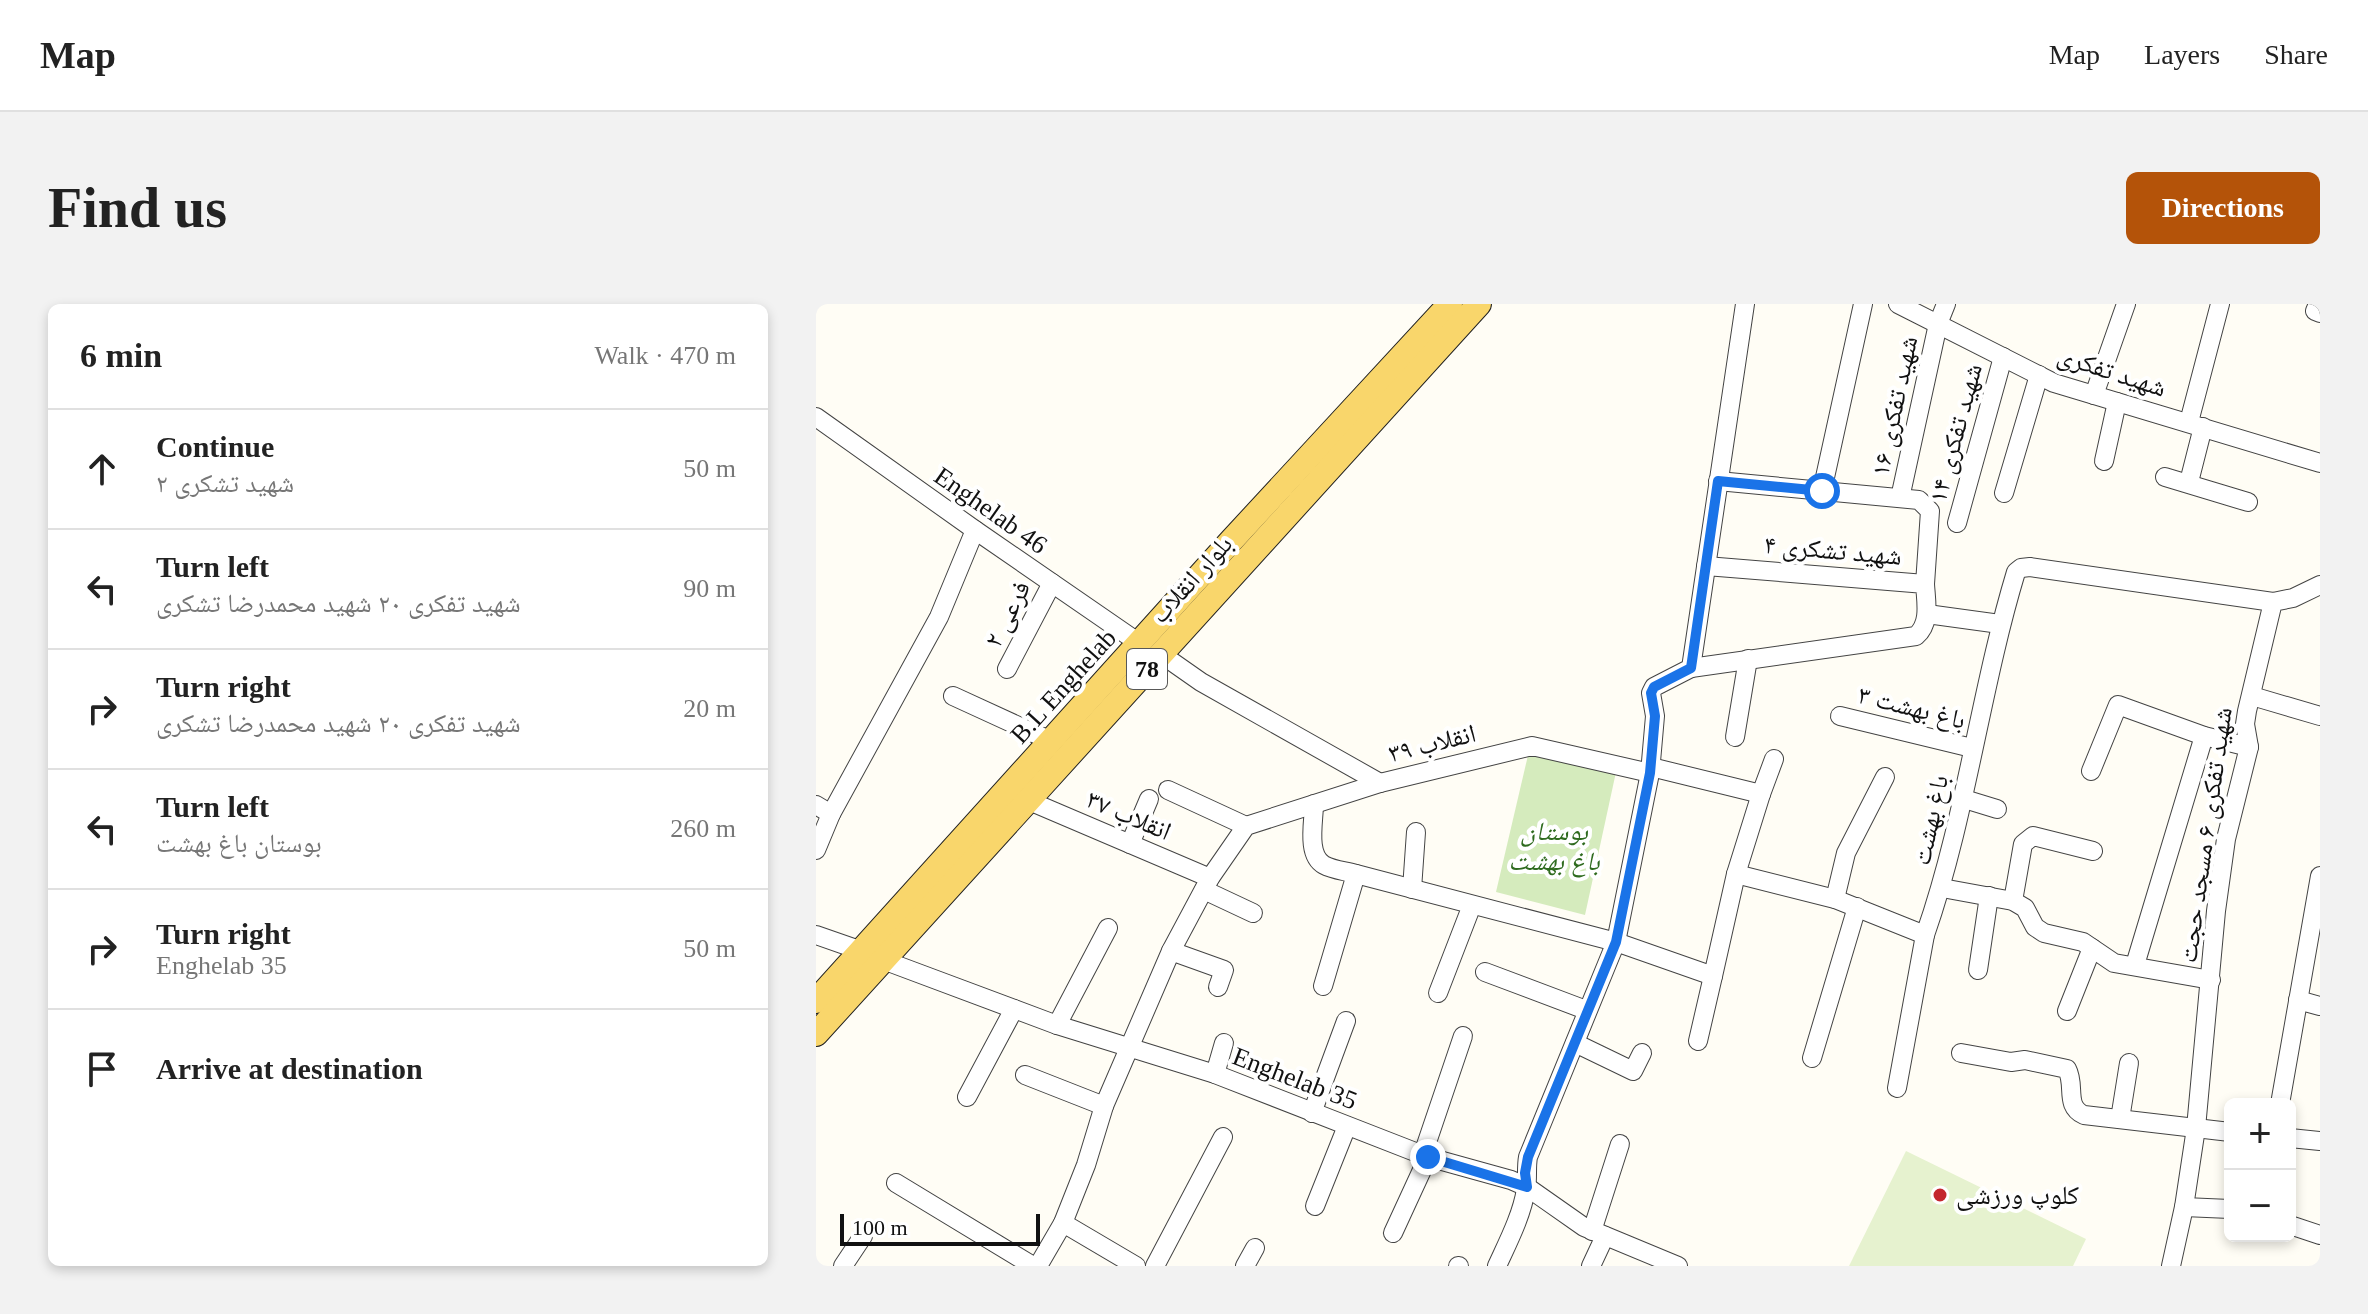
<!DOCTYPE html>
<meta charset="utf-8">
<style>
:root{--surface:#fff;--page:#f2f2f2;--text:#222;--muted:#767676;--line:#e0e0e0;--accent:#b45309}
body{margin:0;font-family:"Times New Roman","Noto Naskh Arabic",serif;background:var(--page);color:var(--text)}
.controls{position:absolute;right:24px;bottom:24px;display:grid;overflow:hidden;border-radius:12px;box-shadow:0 4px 12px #0003}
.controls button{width:72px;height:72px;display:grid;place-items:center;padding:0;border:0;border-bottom:2px solid var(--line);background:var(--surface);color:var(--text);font:40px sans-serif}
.scale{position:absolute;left:24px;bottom:20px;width:200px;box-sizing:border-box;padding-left:8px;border:4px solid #111;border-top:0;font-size:22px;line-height:28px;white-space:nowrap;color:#111;-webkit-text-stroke:6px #fff;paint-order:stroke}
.stop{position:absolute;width:24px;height:24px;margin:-18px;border:6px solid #1a73e8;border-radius:50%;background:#fff}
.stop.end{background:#1a73e8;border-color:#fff;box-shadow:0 2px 8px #0008}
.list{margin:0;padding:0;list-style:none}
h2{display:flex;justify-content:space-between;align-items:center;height:104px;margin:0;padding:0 32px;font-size:34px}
h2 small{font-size:26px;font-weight:400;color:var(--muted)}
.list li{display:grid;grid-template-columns:52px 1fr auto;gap:24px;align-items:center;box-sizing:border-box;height:120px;padding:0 32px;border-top:2px solid var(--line)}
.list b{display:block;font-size:30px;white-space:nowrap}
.list p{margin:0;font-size:26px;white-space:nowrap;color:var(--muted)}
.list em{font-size:26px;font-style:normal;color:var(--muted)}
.icon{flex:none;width:44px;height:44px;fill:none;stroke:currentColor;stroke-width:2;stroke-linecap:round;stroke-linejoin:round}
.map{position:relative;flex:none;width:1504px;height:962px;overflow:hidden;border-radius:12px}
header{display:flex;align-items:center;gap:48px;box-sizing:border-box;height:112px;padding:0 40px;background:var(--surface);border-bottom:2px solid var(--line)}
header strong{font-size:38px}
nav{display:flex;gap:44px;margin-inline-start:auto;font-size:28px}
.intro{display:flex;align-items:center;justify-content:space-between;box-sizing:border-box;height:192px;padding:0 48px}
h1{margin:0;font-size:56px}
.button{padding:20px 36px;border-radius:12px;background:var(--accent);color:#fff;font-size:28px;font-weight:700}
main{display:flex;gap:48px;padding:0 48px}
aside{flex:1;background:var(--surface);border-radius:12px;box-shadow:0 4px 12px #0003}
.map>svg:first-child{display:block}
</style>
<header>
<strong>Map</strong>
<nav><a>Map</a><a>Layers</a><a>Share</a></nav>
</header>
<div class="intro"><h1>Find us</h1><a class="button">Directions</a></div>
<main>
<aside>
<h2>6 min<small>Walk · 470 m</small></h2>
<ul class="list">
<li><svg class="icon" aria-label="ahead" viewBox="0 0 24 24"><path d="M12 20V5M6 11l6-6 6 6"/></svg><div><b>Continue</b><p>شهید تشکری ۲</p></div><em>50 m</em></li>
<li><svg class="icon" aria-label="left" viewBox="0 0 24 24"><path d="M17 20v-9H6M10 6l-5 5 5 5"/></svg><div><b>Turn left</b><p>شهید تفکری ۲۰ شهید محمدرضا تشکری</p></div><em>90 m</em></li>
<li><svg class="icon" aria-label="right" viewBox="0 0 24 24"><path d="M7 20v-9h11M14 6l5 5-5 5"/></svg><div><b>Turn right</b><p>شهید تفکری ۲۰ شهید محمدرضا تشکری</p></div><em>20 m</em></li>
<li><svg class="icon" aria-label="left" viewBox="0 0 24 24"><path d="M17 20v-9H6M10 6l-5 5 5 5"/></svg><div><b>Turn left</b><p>بوستان باغ بهشت</p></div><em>260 m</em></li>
<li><svg class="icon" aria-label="right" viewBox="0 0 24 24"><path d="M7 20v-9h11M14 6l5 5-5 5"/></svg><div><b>Turn right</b><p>Enghelab 35</p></div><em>50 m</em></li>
<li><svg class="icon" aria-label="arrive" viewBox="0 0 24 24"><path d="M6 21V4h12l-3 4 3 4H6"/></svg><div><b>Arrive at destination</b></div></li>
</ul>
</aside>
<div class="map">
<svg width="1504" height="962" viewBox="0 0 1504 962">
<rect width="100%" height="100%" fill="#fffdf5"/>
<!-- green -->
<polygon fill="#d5ebbd" points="713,447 800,468 769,611 680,588"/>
<!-- pitch -->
<polygon fill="#e6f2cf" points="1090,847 1270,935 1257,962 1033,962"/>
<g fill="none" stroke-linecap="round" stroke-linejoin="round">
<defs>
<g id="minor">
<polyline points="1082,0 1238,79 1504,159"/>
<polyline points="1502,0 1499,7 1504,9"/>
<polyline points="1278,91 1310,0"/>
<polyline points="0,113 159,226 323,339"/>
<polyline points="1373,118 1404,0"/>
<polyline points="1288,157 1301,98"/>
<polyline points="1349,173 1432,198"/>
<polyline points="902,177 1103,196 1114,207 1109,280"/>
<polyline points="1373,178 1387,123"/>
<polyline points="1006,187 1047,0"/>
<polyline points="1188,189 1223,71"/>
<polyline points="1084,194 1122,20 1130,0"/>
<polyline points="1141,219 1187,53"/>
<polyline points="1111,310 1184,320"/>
<polyline points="345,350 385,378 564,479"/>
<path d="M 875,364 L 1100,332 C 1115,319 1110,298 1109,280 L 890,262"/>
<polyline points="191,365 236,279"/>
<polyline points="137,392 235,437"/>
<polyline points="1436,392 1504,412"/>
<polyline points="1024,412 1156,444"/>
<polyline points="919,433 932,355"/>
<polyline points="1275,467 1302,401 1388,432 1433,443"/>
<polyline points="352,486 430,522"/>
<polyline points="945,490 958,455"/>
<polyline points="1145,494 1181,505"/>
<polyline points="211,496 394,574"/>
<path d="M 498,500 C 498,517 490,551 508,561 C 517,566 530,567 540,570"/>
<polyline points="0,501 15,510 0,546"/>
<polyline points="15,510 123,313 159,226"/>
<polyline points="314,540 333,495"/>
<path d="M 920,570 L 1019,595 L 1109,631 C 1150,514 1164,387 1200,268 L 1205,264 L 1214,263 L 1457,298"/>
<polyline points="1126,584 1197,597 1209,604 1219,623 1228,629 1267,638 1298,659 1395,676"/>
<polyline points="596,585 600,528"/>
<polyline points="388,586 437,609"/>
<polyline points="1019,595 1030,549 1069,473"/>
<polyline points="1197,597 1207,540 1217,532 1277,547"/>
<polyline points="0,631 46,647"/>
<polyline points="355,647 408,666 402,683"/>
<polyline points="67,656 241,721 399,770 612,853 695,876 711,883 768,923 862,962"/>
<polyline points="1319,661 1388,432"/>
<polyline points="1162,666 1173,592"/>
<polyline points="669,668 770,706"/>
<polyline points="507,682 540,570 800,638 897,672 920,570 945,490 835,463"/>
<polyline points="622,689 656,601"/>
<polyline points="1482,696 1504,702"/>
<polyline points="1251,707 1276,644"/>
<polyline points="241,721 292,624"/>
<polyline points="882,737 897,672"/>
<polyline points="759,739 817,767 826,749"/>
<path d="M 1145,749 L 1195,758 L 1209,756 L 1251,765 C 1260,782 1248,802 1268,811 L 1414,828"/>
<polyline points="996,754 1041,603"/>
<polyline points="399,770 408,739"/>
<polyline points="209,771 288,802"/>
<polyline points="1081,784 1109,631"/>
<polyline points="151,793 198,705"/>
<polyline points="1464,800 1504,572"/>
<polyline points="496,809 530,717"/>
<polyline points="1304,815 1313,759"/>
<polyline points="1474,834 1504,837"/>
<polyline points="607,850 647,732"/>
<polyline points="80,879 217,962"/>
<polyline points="499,902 531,822"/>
<polyline points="1368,903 1414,905"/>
<polyline points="247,919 320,962"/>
<polyline points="1474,921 1504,931"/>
<polyline points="776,927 804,840"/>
<polyline points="577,929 612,853"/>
<polyline points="27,962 47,932"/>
<polyline points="222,962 247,919 270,861 288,802 355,647 394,574 430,522 564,479 716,442 834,469"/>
<polyline points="339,962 407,833"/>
<polyline points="429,962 439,944"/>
<polyline points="642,962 643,962"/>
<path d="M 681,962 C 692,938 706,911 710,885 C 712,874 710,864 712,853 L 800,638 L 834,469 L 839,412 L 835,389 L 838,383 L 875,364 L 929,0"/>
<polyline points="775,962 789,932"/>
<polyline points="1355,962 1368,903 1380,824 1400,607 1410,535 1433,443 1429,420 1431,407 1457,298 1477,294 1504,281"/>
</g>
<g id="major">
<polyline points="0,697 415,237 634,0"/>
<polyline points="0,730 663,0"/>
</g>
</defs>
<!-- minor casing -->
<use href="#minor" stroke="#444" stroke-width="20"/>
<!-- major casing -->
<use href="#major" stroke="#222" stroke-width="26"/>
<!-- minor -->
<use href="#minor" stroke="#fff" stroke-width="18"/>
<!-- major -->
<use href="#major" stroke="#f9d66b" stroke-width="24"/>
</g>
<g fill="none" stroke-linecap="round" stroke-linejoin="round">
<!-- route -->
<polyline stroke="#1a73e8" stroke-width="10" points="612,853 711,883 709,869 712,853 800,638 834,469 839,412 835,389 838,383 875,364 902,177 1006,187"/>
</g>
<!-- markers -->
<circle fill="#c4262e" stroke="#fff" stroke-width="3" cx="1124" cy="891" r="8"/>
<g text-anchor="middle" stroke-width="8" stroke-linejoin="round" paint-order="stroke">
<!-- shield labels -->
<rect fill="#fff" stroke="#585858" stroke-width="2" x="311" y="345" width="40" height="40" rx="6"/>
<g font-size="24" font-weight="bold" fill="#111">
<text x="331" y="373">78</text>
</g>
<!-- street labels -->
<g font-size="26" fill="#111" stroke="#fff">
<text transform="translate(1296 67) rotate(18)" y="9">شهید تفکری</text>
<text transform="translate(1078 102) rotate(-78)" y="9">شهید تفکری ۱۶</text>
<text transform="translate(1139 129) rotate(-75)" y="9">شهید تفکری ۱۴</text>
<text transform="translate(175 206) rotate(35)" y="9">Enghelab 46</text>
<text transform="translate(1017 246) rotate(5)" y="9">شهید تشکری ۴</text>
<text transform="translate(375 275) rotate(-48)" y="9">بلوار انقلاب</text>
<text transform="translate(191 310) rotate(-63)" y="9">فرعی ۲</text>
<text transform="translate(247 382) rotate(-48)" y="9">B.L Enghelab</text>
<text transform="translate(1096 403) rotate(14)" y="9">باغ بهشت ۳</text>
<text transform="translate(616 439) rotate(-14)" y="9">انقلاب ۳۹</text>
<text transform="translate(313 511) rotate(23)" y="9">انقلاب ۳۷</text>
<text transform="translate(1114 516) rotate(-78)" y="9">باغ بهشت</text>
<text transform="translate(1389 531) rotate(-82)" y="9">شهید تفکری ۶ مسجد حجت</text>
<text transform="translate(479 774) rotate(21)" y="9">Enghelab 35</text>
</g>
<!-- park labels -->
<g font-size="26" font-style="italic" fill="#2f6b1f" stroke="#fff">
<text x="738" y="536">بوستان<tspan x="738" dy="30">باغ بهشت</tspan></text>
</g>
<!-- poi labels -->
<g font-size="26" fill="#111" stroke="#fff" text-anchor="start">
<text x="1140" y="900">کلوپ ورزشی</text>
</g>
</g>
</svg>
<div class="controls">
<button>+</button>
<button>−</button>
</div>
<div class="scale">100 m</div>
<div class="stop" style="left:1006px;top:187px"></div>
<div class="stop end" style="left:612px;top:853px"></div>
</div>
</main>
